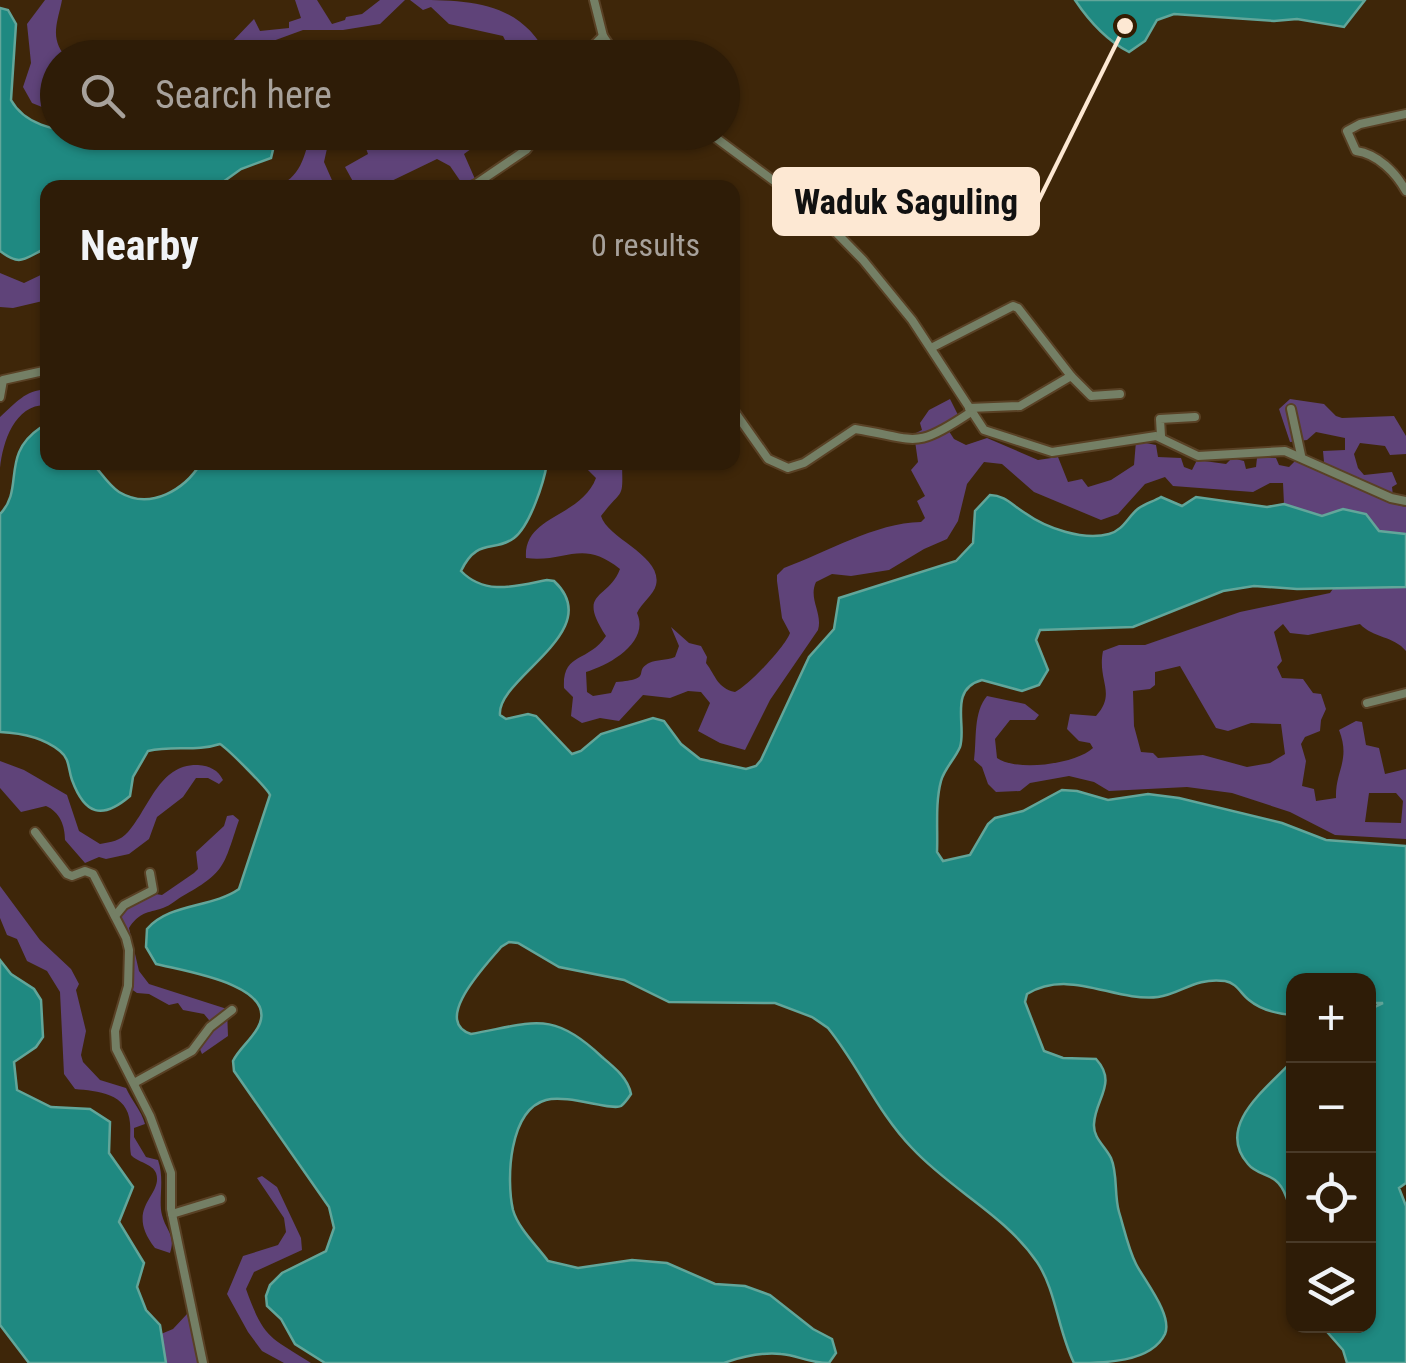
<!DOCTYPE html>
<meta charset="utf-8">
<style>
:root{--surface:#2e1c07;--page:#3a2915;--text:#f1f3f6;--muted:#a7a19b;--line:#493a28}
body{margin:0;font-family:"Roboto Condensed",sans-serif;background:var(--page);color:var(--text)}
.controls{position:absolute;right:30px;bottom:30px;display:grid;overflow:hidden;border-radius:20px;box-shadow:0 2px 8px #0004}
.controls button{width:90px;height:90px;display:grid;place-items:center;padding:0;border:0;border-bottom:2px solid var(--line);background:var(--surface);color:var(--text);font:50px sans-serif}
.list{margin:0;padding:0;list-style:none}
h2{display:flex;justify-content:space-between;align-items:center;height:130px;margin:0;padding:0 40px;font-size:42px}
h2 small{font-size:32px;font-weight:400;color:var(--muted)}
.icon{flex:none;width:55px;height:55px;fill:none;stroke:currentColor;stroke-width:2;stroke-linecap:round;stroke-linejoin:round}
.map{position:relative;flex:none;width:1406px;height:1363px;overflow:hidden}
.search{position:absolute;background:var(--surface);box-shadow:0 2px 8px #0004;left:40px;top:40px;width:700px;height:110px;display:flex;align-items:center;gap:25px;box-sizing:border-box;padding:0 35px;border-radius:55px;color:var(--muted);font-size:38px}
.panel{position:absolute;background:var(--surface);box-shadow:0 2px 8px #0004;left:40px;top:180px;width:700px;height:290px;border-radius:20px}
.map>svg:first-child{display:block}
</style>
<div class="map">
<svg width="1406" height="1363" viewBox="0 0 1406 1363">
<rect width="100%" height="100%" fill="#3e2609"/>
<!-- forest -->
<g fill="#5f4379" fill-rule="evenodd">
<path d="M 45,0 L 62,0 C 58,21 49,38 66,57 L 58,58 L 57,113 L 32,103 L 23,87 L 31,63 L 27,24 Z"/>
<polygon points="295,0 317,0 332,24 345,20 346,17 362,14 380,0 405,0 380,24 343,30 303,30 273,41 243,57 206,57 230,44 254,19 260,31 289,28 289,22 301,18"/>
<path d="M 410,0 C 468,0 520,0 548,57 L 502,57 L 506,42 L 503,36 L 449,24 L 431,7 L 423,10 Z"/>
<path d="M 311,133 L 349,133 L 328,144 L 324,162 L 335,187 L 275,187 C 301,178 304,157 311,133 Z"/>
<polygon points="357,133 482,133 482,141 464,154 475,179 461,182 450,166 437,159 379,187 356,187 345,167 368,154 363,140"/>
<polygon points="47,272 47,300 13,308 0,307 0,273 24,283"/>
<path d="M 47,389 L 47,405 C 15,404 3,441 0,468 L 0,417 C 17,402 24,391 47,389 Z"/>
<path d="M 950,399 L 958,415 L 945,425 L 954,439 L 966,445 L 987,438 L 1038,460 L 1058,457 L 1068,482 L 1082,479 L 1088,487 L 1111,480 L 1134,465 L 1136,441 L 1156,445 L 1158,457 L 1181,458 L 1184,467 L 1192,470 L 1197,460 L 1226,464 L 1232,458 L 1244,461 L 1246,469 L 1256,467 L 1257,458 L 1276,458 L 1279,465 L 1289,467 L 1295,461 L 1309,467 L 1324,462 L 1323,451 L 1345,450 L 1345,438 L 1316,432 L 1307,440 L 1290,442 L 1279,409 L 1290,399 L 1324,404 L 1336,416 L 1342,418 L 1394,416 L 1406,436 L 1406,454 L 1390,455 L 1385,446 L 1360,443 L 1354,454 L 1358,468 L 1364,475 L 1392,472 L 1397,484 L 1392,487 L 1394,504 L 1406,507 L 1406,534 L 1379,531 L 1343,509 L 1322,516 L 1284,504 L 1283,483 L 1270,483 L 1253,492 L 1173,486 L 1165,477 L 1145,484 L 1118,514 L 1101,520 L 1034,492 L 1002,464 L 984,462 L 967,484 L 958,521 L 947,539 L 924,549 L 889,570 L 851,576 L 832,574 L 816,582 C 808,599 823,613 818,630 L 770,700 L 745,750 L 720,743 L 698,731 L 710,703 L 701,692 L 688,691 L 670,698 L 643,695 L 619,721 L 600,718 L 582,723 L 571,716 L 573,697 L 564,688 C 562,652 588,663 606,636 C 576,590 608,601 620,569 C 582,538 566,563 526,558 C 523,515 581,518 596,478 L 581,463 L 622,463 C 623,502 623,487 601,516 C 608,539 663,556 656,585 C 654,594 641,604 637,613 C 650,642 610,665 586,672 L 587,692 L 593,696 L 611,693 L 616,682 C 655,679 632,672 649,663 C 657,659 666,661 675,657 L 679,646 L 671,627 L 689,643 L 701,646 L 707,657 L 706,663 C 716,676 717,688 735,692 C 748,686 785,647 790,633 L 782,618 L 777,581 L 777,575 L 784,568 C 827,552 875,523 921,522 L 925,518 L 917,501 L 925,496 L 911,470 L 918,462 L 914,434 L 922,430 L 920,423 L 929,410 Z"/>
<path d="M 1335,586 L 1406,587 L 1406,651 C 1394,636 1373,638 1360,624 L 1308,635 L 1290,633 L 1283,624 L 1274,632 L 1282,661 L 1277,667 L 1282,678 L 1303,679 L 1313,693 L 1321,694 L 1326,709 L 1321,720 L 1320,731 L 1305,737 L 1301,744 L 1306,761 L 1302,786 L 1314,789 L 1316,801 L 1336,798 C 1335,771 1351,760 1339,730 L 1356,721 L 1362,722 L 1366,745 L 1379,748 L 1385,774 L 1406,769 L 1406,839 L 1335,835 L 1290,812 L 1232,793 L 1187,787 L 1109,791 L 1094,782 L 1069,776 L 1030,783 L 1020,791 L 996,792 L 988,784 L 982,767 L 974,760 C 977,738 973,713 987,696 L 1025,704 L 1039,715 L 1035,720 L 1010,720 L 995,739 L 997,758 C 1017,772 1076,764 1093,748 L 1090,743 L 1079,741 L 1067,729 L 1070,714 L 1096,716 C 1117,693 1097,681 1103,651 L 1119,645 L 1145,645 L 1240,612 L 1330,593 ZM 1180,666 L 1216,728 L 1228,731 L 1251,723 L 1281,724 L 1285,754 L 1270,763 L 1247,767 L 1203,755 L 1158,758 L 1153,753 L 1141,752 L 1134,726 L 1133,691 L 1150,689 L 1155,685 L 1155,672 ZM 1369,793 L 1396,793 L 1403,801 L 1401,823 L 1365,822 Z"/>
<path d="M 0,761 L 24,770 L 67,795 L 79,831 L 100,844 C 111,842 120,841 128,832 C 150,807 159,764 198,765 C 210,766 218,770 223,780 L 219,784 L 208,778 L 196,778 L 183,797 L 157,817 L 149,839 L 129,854 L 106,859 L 99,857 L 85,863 L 65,840 C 65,826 60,812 46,806 L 21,812 L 0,788 Z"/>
<path d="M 233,815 L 239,820 C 223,867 226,872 181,897 C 175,901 168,907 160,909 C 145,913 138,914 129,928 L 139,971 L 149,984 L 227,1009 L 228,1036 L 202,1054 L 199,1047 L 214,1026 L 204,1014 L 183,1010 L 178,1003 L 169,1005 L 149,994 L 137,993 L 124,984 L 127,952 L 111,911 C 125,898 145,891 162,895 L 194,873 L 198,869 L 196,852 L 224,826 L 227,816 Z"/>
<path d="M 0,886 L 40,940 L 71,969 L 79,984 L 76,990 L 86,1031 L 81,1055 L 83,1062 L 100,1080 L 126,1088 C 132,1101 141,1110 145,1124 L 134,1128 L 134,1137 L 146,1157 L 158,1160 C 165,1180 158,1200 162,1215 C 166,1231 176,1235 170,1253 L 155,1248 C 123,1207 164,1196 156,1173 C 153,1164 137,1162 131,1155 C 129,1143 131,1134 130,1123 C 128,1093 97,1091 75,1089 L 64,1074 L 60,992 L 47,971 L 27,961 L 17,939 L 7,935 L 0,918 Z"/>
<path d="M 262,1176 L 277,1187 L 301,1238 L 302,1250 L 254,1272 L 246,1289 C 264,1339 269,1336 311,1363 L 284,1363 L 262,1351 L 248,1332 L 227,1294 L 243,1256 L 278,1245 L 286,1232 L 284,1218 L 257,1178 Z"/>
<polygon points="187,1314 200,1363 166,1363 161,1334 173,1329"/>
</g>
<!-- water -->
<g fill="#1f8981" stroke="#62a69a" stroke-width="2.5">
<path d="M 1075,0 L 1365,0 L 1344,27 L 1297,19 L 1274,21 L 1174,14 L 1157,20 L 1145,41 L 1129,52 C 1106,40 1089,21 1075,0 Z"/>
<path d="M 0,8 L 8,10 L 16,24 L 11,100 C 26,127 59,130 85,134 L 277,133 L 271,158 L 241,169 L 216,187 L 48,188 L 47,248 C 25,257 22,268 0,251 Z"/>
<path d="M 40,428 L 47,428 L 48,462 L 92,463 C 100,471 109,486 119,492 C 151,511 185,489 201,463 L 547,463 C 544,482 530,526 514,538 C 494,553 477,537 461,571 C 485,596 516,586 547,580 L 554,581 C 608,631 496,678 500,715 L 506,719 L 528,714 L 536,716 L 572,754 L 581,751 L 601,734 L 653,718 L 664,721 L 681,744 L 700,759 L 746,769 L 756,766 L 761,760 L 809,657 L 834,629 L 839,598 L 956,561 L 973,543 L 975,511 L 990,495 C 1005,495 1013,506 1025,513 C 1046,528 1083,541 1109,534 C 1124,530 1128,516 1139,508 C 1145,504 1154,501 1161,497 L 1182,506 L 1196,497 L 1267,507 L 1284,504 L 1322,516 L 1343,509 L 1366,514 L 1379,531 L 1406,534 L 1406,587 L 1297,589 L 1254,586 L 1223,591 L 1133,627 L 1040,630 L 1036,640 L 1048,670 L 1039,685 L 1022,691 L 982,680 C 948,689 967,726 960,747 C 955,759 944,769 941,781 C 935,803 938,830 937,852 L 943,861 L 970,855 L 988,824 L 995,818 L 1023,811 L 1062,790 L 1077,791 L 1108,800 L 1148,794 L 1179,798 L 1282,823 L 1326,840 L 1406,846 L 1406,1183 L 1399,1188 L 1406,1206 L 1406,1363 L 1347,1363 L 1343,1350 L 1322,1326 L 1368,1326 L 1368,1010 L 1383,1003 L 1369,1003 L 1368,981 L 1294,981 L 1293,1015 C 1279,1014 1261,1010 1249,1000 C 1241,994 1237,983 1225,981 C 1195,977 1181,994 1158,997 C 1114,1002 1070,968 1027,994 L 1025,1002 L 1044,1051 L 1063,1058 L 1096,1059 C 1118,1083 1095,1099 1094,1124 C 1093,1138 1105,1146 1111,1158 C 1118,1174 1114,1195 1119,1212 C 1124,1228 1128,1248 1136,1264 C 1144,1280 1173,1315 1165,1334 C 1151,1363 1103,1363 1074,1363 C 1058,1331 1056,1290 1037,1262 C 1004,1214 952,1191 912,1148 C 877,1112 859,1066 828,1028 L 812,1017 L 775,1003 L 669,1002 L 624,980 L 559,967 L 518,943 L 509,942 L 501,947 C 487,964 431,1021 471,1034 C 533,1023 552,1009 602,1057 C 614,1067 628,1078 631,1094 C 629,1097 625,1103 621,1106 C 612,1111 567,1094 546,1100 C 509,1110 506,1179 513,1210 C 518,1228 537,1246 548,1261 L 578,1268 L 632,1260 L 667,1263 L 715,1284 L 745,1286 L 770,1295 L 813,1329 L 832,1339 L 836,1353 L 829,1363 C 807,1363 798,1355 781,1354 C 762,1352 741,1357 724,1363 L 325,1363 L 295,1344 L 281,1319 L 267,1306 L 266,1296 L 270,1285 L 282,1273 L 326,1251 L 334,1228 L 329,1207 L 234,1071 L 233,1061 C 240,1047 255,1037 260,1023 C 274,984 183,971 156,964 L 146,947 L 147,929 C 169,903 212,908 239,889 L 270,795 C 267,788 228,749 220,744 C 196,752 172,745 148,751 L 133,777 L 130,796 C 102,820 85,815 72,780 C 68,769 70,759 60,751 C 43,737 21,733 0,732 L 0,514 C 25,489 0,455 40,428 Z"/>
<polygon points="0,960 11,974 34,989 41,1000 43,1037 36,1047 14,1062 17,1090 51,1107 90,1109 110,1122 109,1153 133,1187 119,1222 144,1263 137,1287 146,1310 160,1325 166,1363 29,1363 0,1325"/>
<path d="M 1293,1060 L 1293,1224 C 1290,1210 1287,1189 1275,1180 C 1267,1174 1255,1173 1248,1164 C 1214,1125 1269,1087 1293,1060 Z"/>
</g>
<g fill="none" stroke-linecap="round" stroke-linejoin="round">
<defs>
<g id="minor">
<polyline points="594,0 603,36 618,58"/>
<polyline points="581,58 603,36"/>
<path d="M 1406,114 L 1360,124 L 1347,131 L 1356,151 C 1378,154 1396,173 1406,191"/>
<polyline points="708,132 817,213 863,260 912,320 984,430 1052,452 1156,436 1198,456 1285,451 1391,498 1406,501"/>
<polyline points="470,188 526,150 540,132"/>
<polyline points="931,348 1013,306 1018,308 1071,376"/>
<polyline points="0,397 3,380 48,370"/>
<path d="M 732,408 L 768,459 L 788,468 L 804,463 L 855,429 C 918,439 913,451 971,412"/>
<polyline points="969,408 1020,406 1071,376 1091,396 1120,394"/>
<polyline points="1291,409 1301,455"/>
<polyline points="1161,436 1160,419 1195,417"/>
<polyline points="1367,703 1406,693"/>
<polyline points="35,832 67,874 72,876 85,871 93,874 126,938 129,950 128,986 115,1031 116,1049 150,1116 171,1173 171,1209 203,1363"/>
<polyline points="115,916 124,905 153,890 150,873"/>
<polyline points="134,1083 192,1051 210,1027 232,1010"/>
<polyline points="172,1214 221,1199"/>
</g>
</defs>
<!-- minor casing -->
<use href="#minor" stroke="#594125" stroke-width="12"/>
<!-- minor -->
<use href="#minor" stroke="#747f65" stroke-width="8"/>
</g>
<!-- callouts -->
<path fill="none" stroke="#fde8d3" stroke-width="4" d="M1125 26L1038 202"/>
<circle fill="#fde8d3" stroke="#331c01" stroke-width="4" cx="1125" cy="26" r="10"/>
<rect fill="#fde8d3" stroke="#fde8d3" stroke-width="4" x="774" y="169" width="264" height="65" rx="10"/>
<g font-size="35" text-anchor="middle" font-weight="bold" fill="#111">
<text x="906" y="214">Waduk Saguling</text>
</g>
</svg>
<div class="controls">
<button>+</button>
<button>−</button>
<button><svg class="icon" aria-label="locate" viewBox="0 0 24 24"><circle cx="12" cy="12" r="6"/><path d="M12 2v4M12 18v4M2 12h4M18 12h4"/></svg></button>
<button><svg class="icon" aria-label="layers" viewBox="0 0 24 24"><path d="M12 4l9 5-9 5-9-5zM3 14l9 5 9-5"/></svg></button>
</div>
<div class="search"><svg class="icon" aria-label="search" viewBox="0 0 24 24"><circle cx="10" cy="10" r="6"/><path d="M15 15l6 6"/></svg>Search here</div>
<section class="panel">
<h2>Nearby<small>0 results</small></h2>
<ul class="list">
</ul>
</section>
</div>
